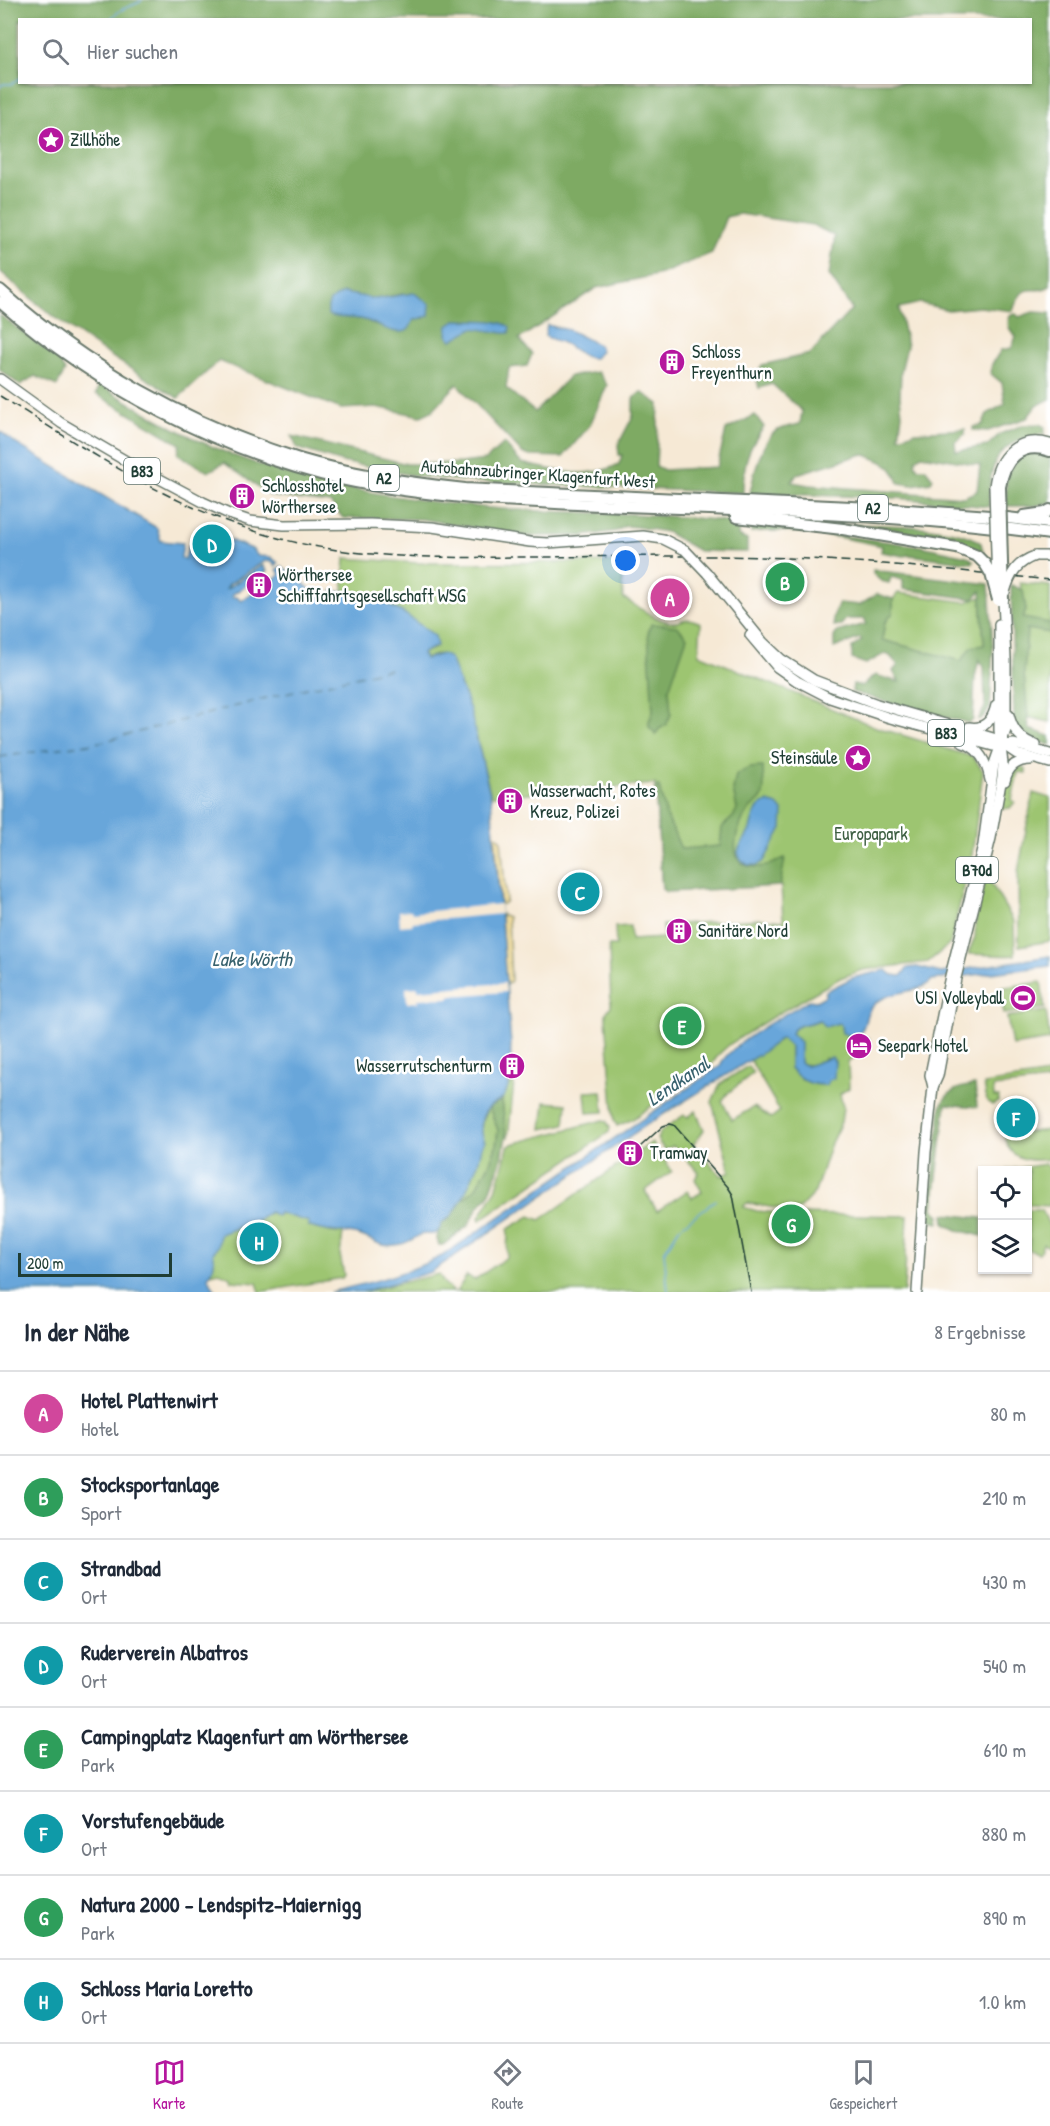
<!DOCTYPE html>
<html lang="de">
<meta charset="utf-8">
<style>
:root{--surface:#fff;--page:#f6f6f7;--text:#1f2937;--muted:#747a83;--line:#e0e1e3;--accent:#b5179e}
body{margin:0;font-family:"Patrick Hand",sans-serif;background:var(--page);color:var(--text)}
.controls{position:absolute;right:18px;bottom:18px;display:grid;overflow:hidden;border-radius:0px;box-shadow:0 2px 4px #0004}
.controls button{width:54px;height:54px;display:grid;place-items:center;padding:0;border:0;border-bottom:2px solid var(--line);background:var(--surface);color:var(--text);font:30px sans-serif}
.scale{position:absolute;left:18px;bottom:15px;width:154px;box-sizing:border-box;padding-left:6px;border:3px solid #1f3d34;border-top:0;font-size:16px;line-height:21px;white-space:nowrap;color:#1f3d34;-webkit-text-stroke:4px #fff;paint-order:stroke}
.you{position:absolute;left:626px;top:561px;width:21px;height:21px;margin:-15px;border:4px solid #fff;border-radius:50%;background:#1a73e8;box-shadow:0 0 0 9px #1a73e833}
.badge{display:grid;place-items:center;width:39px;height:39px;border-radius:50%;background:var(--accent);color:#fff;font-size:20px;font-weight:700}
.pin{position:absolute;translate:-50% -50%;border:3px solid #fff;box-shadow:0 2px 6px #0006}
.list{margin:0;padding:0;list-style:none}
h2{display:flex;justify-content:space-between;align-items:center;height:78px;margin:0;padding:0 24px;font-size:26px}
h2 small{font-size:20px;font-weight:400;color:var(--muted)}
.list li{display:grid;grid-template-columns:39px 1fr auto;gap:18px;align-items:center;box-sizing:border-box;height:84px;padding:0 24px;border-top:2px solid var(--line)}
.list b{display:block;font-size:22px;white-space:nowrap}
.list p{margin:0;font-size:20px;white-space:nowrap;color:var(--muted)}
.list em{font-size:20px;font-style:normal;color:var(--muted)}
.icon{flex:none;width:33px;height:33px;fill:none;stroke:currentColor;stroke-width:2;stroke-linecap:round;stroke-linejoin:round}
.map{position:relative;flex:none;width:1050px;height:1292px;overflow:hidden}
.search{position:absolute;background:var(--surface);box-shadow:0 2px 4px #0004;left:18px;right:18px;top:18px;height:66px;display:flex;align-items:center;gap:15px;box-sizing:border-box;padding:0 21px;border-radius:0px;color:var(--muted);font-size:22px}
.sheet{height:750px;background:var(--surface)}
nav{display:flex;justify-content:space-around;align-items:center;box-sizing:border-box;height:84px;border-top:2px solid var(--line);background:var(--surface);font-size:16px;color:var(--muted)}
nav a{display:grid;justify-items:center;gap:3px}
nav .on{color:var(--accent)}
.map>svg:first-child{display:block}
</style>
<div class="map">
<svg width="1050" height="1292" viewBox="0 0 1050 1292">
<rect width="100%" height="100%" fill="#fff"/>
<filter id="ink" filterUnits="userSpaceOnUse"><feTurbulence type="fractalNoise" baseFrequency=".0167" numOctaves="2"/><feDisplacementMap in="SourceGraphic" scale="12" xChannelSelector="R" yChannelSelector="G"/><feConvolveMatrix kernelMatrix="1 2 1 2 8 2 1 2 1" color-interpolation-filters="sRGB"/></filter>
<filter id="wash" filterUnits="userSpaceOnUse"><feTurbulence type="fractalNoise" baseFrequency=".008" numOctaves="4" result="noise"/><feDisplacementMap in="SourceGraphic" scale="24" xChannelSelector="R" yChannelSelector="G"/><feGaussianBlur stdDeviation="1.35" result="paint"/><feColorMatrix in="noise" values="0 0 0 0 0 0 0 0 0 0 0 0 0 0 0 0 0 1.4 0 .05"/><feComposite in="paint" operator="in"/></filter>
<g filter="url(#wash)">
<rect width="100%" height="100%" fill="#f6e9d5"/>
<!-- green -->
<g fill="#9dc571" stroke="#5e8152" stroke-width="1.5">
<path d="M 345,558 L 419,563 L 621,562 L 623,598 C 635,605 657,621 669,622 C 684,624 681,614 701,623 L 699,654 L 876,727 L 973,757 L 983,771 L 972,855 L 950,944 L 928,962 L 862,970 L 840,978 L 774,1016 L 730,1044 L 719,1054 L 712,1064 L 631,1120 L 617,1126 L 614,1120 L 606,1018 L 606,1013 L 611,1006 L 609,946 L 616,946 L 615,927 L 630,926 L 631,940 L 663,938 L 663,925 L 761,919 L 783,921 L 781,884 L 662,889 L 655,784 L 491,796 L 470,710 L 450,658 L 438,654 L 425,659 L 422,653 L 435,648 L 405,614 L 369,594 L 343,591 Z"/>
<polygon points="1020,583 1050,586 1050,623 1023,619 1026,610"/>
<polygon points="898,593 966,602 981,597 984,645 961,661 882,640 885,622 893,613 893,599"/>
<polygon points="1027,628 1050,633 1050,722 1027,717 1024,673"/>
<polygon points="1017,765 1026,769 1026,773 1018,772 1012,800 1015,802 1010,808 1001,809 1009,774"/>
<polygon points="1033,793 1050,798 1050,941 1019,946 1018,872"/>
<path d="M 986,875 L 1014,922 L 1015,955 C 999,957 984,954 968,954 L 975,937 L 976,917 Z"/>
<polygon points="1041,982 1045,1008 1004,1014 1000,988"/>
<polygon points="1046,1011 1050,1040 1012,1046 1007,1017"/>
<path d="M 819,1020 L 839,1023 L 842,1025 L 841,1028 L 852,1037 L 869,1038 L 868,1049 L 865,1048 C 855,1051 857,1058 848,1062 L 849,1088 L 840,1094 L 843,1107 L 841,1122 L 831,1143 L 815,1192 L 799,1209 L 781,1209 L 747,1203 L 743,1207 L 757,1211 L 793,1214 L 908,1216 L 904,1292 L 456,1292 L 467,1275 L 474,1280 L 507,1257 L 508,1229 L 530,1216 L 540,1220 L 652,1142 L 672,1171 L 645,1191 L 657,1211 L 687,1191 L 692,1198 L 702,1192 L 695,1179 L 699,1172 L 673,1146 L 664,1150 L 657,1139 L 661,1131 L 684,1115 L 688,1117 L 696,1111 L 704,1130 L 693,1145 L 722,1176 L 730,1171 L 712,1102 L 720,1084 L 748,1066 L 753,1073 L 728,1093 L 722,1101 L 732,1120 L 754,1107 L 771,1118 L 780,1111 L 750,1060 L 782,1038 L 790,1046 L 790,1068 L 802,1080 L 826,1085 L 835,1062 L 825,1058 C 816,1064 810,1067 799,1063 L 791,1033 C 796,1023 809,1025 819,1020 Z"/>
<polygon points="1048,1074 1049,1081 993,1087 994,1097 999,1097 998,1102 992,1105 987,1101 984,1084"/>
<polygon points="514,1083 508,1137 506,1137 502,1100 509,1085"/>
<polygon points="602,1091 604,1112 587,1113 585,1092"/>
<polygon points="545,1102 567,1104 565,1124 542,1129"/>
<path d="M 489,1107 L 498,1130 L 496,1146 L 489,1165 L 475,1189 L 460,1201 L 478,1163 L 480,1150 L 485,1142 C 479,1128 481,1120 489,1107 Z"/>
<path d="M 1005,1109 L 1008,1134 L 1050,1130 L 1050,1159 C 1007,1165 1004,1146 1000,1110 Z"/>
<polygon points="603,1120 606,1121 610,1127 609,1132 480,1220 479,1217 496,1190 508,1147 512,1144"/>
<polygon points="1045,1164 1050,1168 1050,1206 1028,1205 1028,1170 1006,1170"/>
<polygon points="1028,1210 1042,1210 1050,1227 1050,1247 1043,1244 1039,1253 1028,1250 1030,1240 1028,1239"/>
<path d="M 270,1212 C 282,1212 297,1217 308,1221 C 324,1228 322,1234 343,1233 L 340,1255 L 344,1275 L 342,1278 L 260,1292 L 257,1283 L 232,1281 L 231,1277 L 219,1272 L 211,1274 L 214,1263 L 213,1253 L 218,1246 L 220,1234 L 256,1221 Z"/>
<polygon points="439,1274 444,1283 454,1292 362,1292"/>
</g>
<!-- forest -->
<g fill="#7eaa63" stroke="#4e744c" stroke-width="1.5" fill-rule="evenodd">
<path d="M 0,0 L 1050,0 L 1050,286 C 1032,297 1024,277 1013,311 L 980,307 L 948,310 L 920,303 L 899,308 L 907,346 L 901,371 L 900,397 L 902,414 L 899,437 L 914,432 L 965,429 L 965,434 L 955,442 L 956,451 L 987,446 L 1000,434 L 1023,425 L 1039,424 L 1045,427 L 1044,434 C 998,440 988,462 989,507 L 897,498 L 750,493 C 753,476 762,440 776,431 C 783,427 792,426 800,424 L 802,411 L 772,384 L 759,388 L 756,376 L 762,365 L 810,354 L 852,309 L 829,275 L 835,236 L 813,225 L 740,214 L 726,217 L 712,253 L 661,274 L 596,288 L 519,339 L 532,354 L 527,366 L 509,368 L 506,388 L 535,412 L 570,376 L 598,372 L 607,385 L 590,425 L 563,457 L 530,456 L 522,453 L 457,384 L 432,411 L 421,416 L 376,407 L 341,409 L 219,361 L 178,398 C 114,359 55,323 0,271 ZM 20,20 L 1030,20 L 1030,82 L 20,82 ZM 343,293 L 376,299 L 403,294 L 424,318 L 418,318 L 411,323 L 376,325 L 363,319 L 352,318 L 330,301 ZM 863,454 C 882,462 892,462 899,483 L 912,485 L 931,482 L 933,478 L 925,468 L 918,468 L 915,464 L 916,459 L 922,455 L 980,465 L 977,491 L 964,497 L 809,485 L 792,482 L 797,474 Z"/>
<path d="M 1033,312 L 1050,313 L 1050,399 L 1036,406 L 1027,418 L 988,431 L 973,430 L 973,427 L 982,425 L 987,414 L 1005,404 L 1002,383 L 991,374 L 992,364 L 1001,350 L 1012,348 L 1016,336 C 1009,330 1006,325 1010,315 L 1016,314 L 1019,317 Z"/>
<polygon points="0,315 57,358 65,371 57,386 35,376 20,385 0,370"/>
<path d="M 99,384 C 132,405 166,425 202,442 C 277,477 363,493 444,503 C 464,505 484,508 503,509 C 583,514 661,512 740,523 L 738,536 L 747,540 L 747,552 L 699,551 L 666,532 L 638,527 L 625,526 L 617,531 L 583,536 L 527,536 L 421,519 L 343,518 L 330,503 L 271,496 L 224,463 L 208,472 L 178,454 L 180,444 L 96,394 Z"/>
<path d="M 641,392 L 659,404 L 656,466 L 664,470 L 717,467 L 726,430 L 755,415 L 764,427 C 747,449 743,465 743,493 L 476,482 L 422,477 L 342,462 L 297,448 L 292,436 L 407,464 L 461,463 L 486,460 L 504,443 L 521,463 C 554,470 588,481 619,464 L 622,455 L 619,455 L 618,445 L 633,416 L 633,399 Z"/>
<path d="M 1028,452 L 1050,455 L 1050,503 L 1034,506 L 1007,506 C 1005,478 1004,468 1028,452 Z"/>
<path d="M 750,524 L 921,546 L 967,556 L 974,561 L 972,563 L 909,555 L 904,556 L 881,552 L 882,546 C 840,537 794,528 751,532 Z"/>
<path d="M 853,524 C 887,526 955,524 981,543 L 983,552 C 946,534 894,531 853,524 Z"/>
<polygon points="873,570 989,584 993,648 990,708 981,720 978,720 985,707 984,667 979,659 975,677 973,720 969,723 910,709 852,692 853,684 862,686 875,675 899,682 893,671 898,665 889,655 884,654 866,664 852,659 852,648 862,640 860,638 834,648 834,637 837,632 866,624 865,619 846,619 841,625 834,626 833,617 839,603 860,605 877,594 893,599 893,613 885,622 882,640 961,661 971,647 984,645 981,591 973,599 903,589 903,580 891,577 889,583 881,581 873,574"/>
<path d="M 1011,585 L 1023,590 L 1026,610 L 1023,618 L 1050,623 L 1050,633 L 1027,629 L 1024,673 L 1029,729 L 1050,736 L 1050,745 C 1035,740 1024,736 1014,723 Z"/>
<polygon points="651,624 677,626 687,637 669,689 671,714 666,725 659,729 655,735 654,732 649,727 649,721 653,712 648,633"/>
<path d="M 763,767 C 763,776 765,787 763,795 C 761,803 752,805 747,812 C 735,830 724,869 759,867 C 768,867 777,861 785,858 L 780,886 L 666,892 L 662,889 L 655,787 L 659,787 L 666,814 L 681,849 L 720,846 L 722,827 L 733,817 L 737,809 L 733,790 L 736,775 L 749,768 Z"/>
<path d="M 975,1085 L 977,1107 L 946,1104 L 933,1209 L 940,1215 L 939,1223 L 930,1221 L 929,1216 L 941,1106 C 948,1090 958,1087 975,1085 Z"/>
<polygon points="502,1100 506,1137 502,1158 489,1195 479,1206 468,1226 443,1245 439,1245 437,1239 438,1232 442,1222 449,1219 460,1201 475,1189 489,1165 496,1146 498,1130 489,1107"/>
<polygon points="944,1214 982,1218 982,1236 957,1230 945,1224"/>
</g>
<!-- sand -->
<g fill="#eeda9e" stroke="#868c69" stroke-width="1.5">
<polygon points="495,835 501,839 506,901 503,904 500,904"/>
<polygon points="501,914 508,917 511,980 510,982 505,983"/>
</g>
<!-- water -->
<g fill="#67a6da" stroke="#437287" stroke-width="1.5">
<path d="M 343,293 L 376,299 L 414,293 L 430,304 L 429,316 L 414,320 C 411,323 411,329 406,331 C 392,336 374,321 361,319 C 350,317 340,319 328,315 L 328,307 L 330,301 Z"/>
<path d="M 456,320 C 472,321 497,318 510,327 L 509,333 L 503,333 L 473,328 L 452,340 L 447,335 L 448,326 Z"/>
<path d="M 547,325 L 569,330 L 599,345 L 601,351 L 595,358 C 584,359 577,351 568,346 C 561,341 552,340 545,336 Z"/>
<path d="M 0,431 L 18,445 L 157,528 L 161,541 L 183,543 L 181,558 L 185,559 L 188,546 L 191,543 L 195,544 L 192,557 L 194,557 L 196,552 L 219,553 L 223,543 L 227,539 L 252,549 L 258,556 L 271,557 L 278,563 L 275,566 L 272,562 L 265,561 L 229,584 L 226,589 L 263,565 L 267,571 L 232,595 L 232,597 L 237,597 L 241,601 L 280,575 L 277,569 L 282,566 C 290,575 306,583 310,590 L 331,594 L 332,591 L 369,594 L 405,614 L 435,636 L 437,646 L 422,653 L 425,659 L 442,654 L 450,658 L 470,710 L 491,798 L 511,1044 C 510,1057 512,1074 508,1087 C 503,1103 499,1098 489,1107 C 479,1117 480,1130 485,1142 C 479,1150 481,1159 476,1168 C 469,1184 462,1203 450,1217 C 448,1219 445,1220 443,1222 C 440,1225 440,1231 436,1233 C 430,1236 424,1232 418,1236 C 408,1243 396,1247 383,1245 C 376,1244 367,1237 358,1235 C 341,1230 325,1234 308,1226 L 309,1222 L 279,1213 L 277,1216 L 270,1212 L 256,1221 L 220,1234 L 218,1246 L 213,1253 C 216,1259 213,1272 208,1277 L 216,1292 L 0,1292 Z"/>
<path d="M 767,802 L 778,805 L 783,811 L 782,828 L 764,861 L 758,865 L 748,865 C 726,851 747,842 750,829 C 754,816 754,808 767,802 Z"/>
<path d="M 1050,956 L 1050,966 L 932,980 C 921,993 896,990 880,1000 C 859,1013 872,1024 855,1037 L 842,1033 L 841,1025 L 839,1023 L 825,1027 L 819,1020 C 809,1025 796,1023 791,1033 L 800,1042 L 800,1063 L 807,1066 L 832,1057 L 835,1062 L 834,1078 L 829,1080 L 826,1085 C 811,1086 799,1079 790,1068 L 790,1046 L 781,1038 L 760,1054 L 648,1124 L 431,1272 L 362,1292 L 330,1292 C 369,1283 406,1274 442,1256 L 720,1066 C 726,1046 789,1012 809,1000 L 816,1001 L 825,996 L 826,991 L 852,978 L 886,970 L 893,975 L 901,976 L 908,968 L 917,967 L 941,973 Z"/>
</g>
<!-- pier -->
<g fill="#f6e9d5">
<polygon points="500,904 501,914 413,922 412,925 400,926 399,911 411,910 412,913"/>
<polygon points="505,983 506,992 450,996 449,998 418,999 418,1002 407,1003 406,988 418,987 418,990"/>
</g>
<g fill="none" stroke-linecap="round" stroke-linejoin="round">
<!-- stream -->
<g stroke="#67a6da" stroke-width="1.5">
<polyline points="109,20 121,10 140,2 142,0"/>
<polyline points="0,87 3,84 12,84 20,78"/>
<polyline points="668,1292 664,1252 680,1227 716,1200"/>
</g>
<!-- ferry -->
<polyline stroke="#38626e" stroke-width="1.5" stroke-dasharray="8 6" stroke-linecap="butt" points="0,757 101,742 285,693 394,668"/>
</g>
</g>
<g filter="url(#ink)">
<g fill="none" stroke-linecap="round" stroke-linejoin="round">
<defs>
<g id="primary">
<polyline points="0,379 61,423 126,461 203,502 229,514 250,521 284,525 370,524 432,527 530,542 548,543 643,536 663,539 685,550"/>
<path d="M 994,487 C 997,456 1018,435 1050,444"/>
<polyline points="1035,556 1050,556"/>
<polyline points="707,573 763,642 781,659 814,680 877,704 993,738 1017,754 1050,763"/>
<polyline points="750,635 777,667 797,681 830,698 890,718 993,746 1014,744 1050,754"/>
<path d="M 1009,715 C 1013,731 1021,740 1036,745"/>
<path d="M 969,727 C 985,730 993,719 996,705"/>
<path d="M 963,743 C 980,748 987,763 990,780"/>
<path d="M 1005,781 C 1008,767 1016,760 1031,760"/>
<polyline points="933,1087 938,1076 956,978 991,838 1002,777 1003,764 999,730 999,624"/>
<polyline points="917,1292 926,1152 933,1087 930,1075 950,976 983,845 994,764 1006,730 1006,659 1003,600"/>
</g>
<g id="highway">
<path d="M 0,290 C 86,367 189,425 299,459 C 353,475 409,483 465,489 L 894,509 L 990,516 L 1050,523"/>
<path d="M 0,302 C 99,388 218,451 345,480 C 387,489 429,494 471,498 C 664,512 859,507 1050,534"/>
<path d="M 1000,487 C 1004,460 1020,441 1050,451"/>
<polyline points="1024,516 1045,513 1050,510"/>
<polyline points="736,517 843,529 957,548 977,556 985,564"/>
</g>
</defs>
<!-- primary casing -->
<use href="#primary" stroke="#6a796c" stroke-width="12"/>
<!-- highway casing -->
<use href="#highway" stroke="#6a796c" stroke-width="14"/>
<!-- primary -->
<use href="#primary" stroke="#fff" stroke-width="9"/>
<!-- highway -->
<use href="#highway" stroke="#fff" stroke-width="10"/>
<!-- tram -->
<polyline stroke="#1f3d34" stroke-width="1.5" points="641,1146 663,1126 670,1124 674,1125 728,1187 733,1195 751,1292"/>
<!-- rail -->
<path stroke="#1f3d34" stroke-width="1.5" stroke-dasharray="9 4.5" stroke-linecap="butt" d="M 0,396 C 87,450 172,508 271,536 C 351,559 433,558 515,557 C 577,557 639,556 701,556 C 818,556 934,568 1050,580"/>
<defs>
<g id="primary-bridge">
<polyline points="994,487 997,586"/>
<polyline points="685,550 707,573"/>
<path d="M 1005,592 C 1010,574 1017,562 1035,556"/>
</g>
<g id="highway-bridge">
<polyline points="1000,487 1003,600"/>
<polyline points="985,564 991,574 998,600"/>
</g>
</defs>
<!-- primary-bridge casing -->
<use href="#primary-bridge" stroke="#6a796c" stroke-width="12" stroke-linecap="butt"/>
<!-- highway-bridge casing -->
<use href="#highway-bridge" stroke="#6a796c" stroke-width="14" stroke-linecap="butt"/>
<!-- primary-bridge -->
<use href="#primary-bridge" stroke="#fff" stroke-width="9"/>
<!-- highway-bridge -->
<use href="#highway-bridge" stroke="#fff" stroke-width="10"/>
</g>
</g>
<!-- icons -->
<defs>
<symbol id="sight-disc" viewBox="-11 -11 22 22"><circle r="9.5" fill="#b5179e" stroke="#fff"/><path d="M0-6L1.8-2.2L6-1.7L2.9 1.2L3.7 5.4L0 3.3L-3.7 5.4L-2.9 1.2L-6-1.7L-1.8-2.2Z" fill="#fff"/></symbol>
<symbol id="building-disc" viewBox="-11 -11 22 22"><circle r="9.5" fill="#b5179e" stroke="#fff"/><path d="M-4-6H4V6H1V3H-1V6H-4ZM-2.5-4.3h1.7v1.8h-1.7ZM.8-4.3h1.7v1.8H.8ZM-2.5-1h1.7V.8h-1.7ZM.8-1h1.7V.8H.8Z" fill="#fff"/></symbol>
<symbol id="stadium-disc" viewBox="-11 -11 22 22"><circle r="9.5" fill="#b5179e" stroke="#fff"/><path d="M0-5a6.5 5 0 1 0 0 10a6.5 5 0 1 0 0-10ZM-3.5-1.8h7v3.6h-7Z" fill="#fff"/></symbol>
<symbol id="hotel-disc" viewBox="-11 -11 22 22"><circle r="9.5" fill="#b5179e" stroke="#fff"/><path d="M-6-4.5h1.5V1H6V5H4.5V3h-9V5H-6ZM-4 0a1.8 1.8 0 1 1 3.6 0ZM.5 0V-2.5h3Q6-2.5 6 0Z" fill="#fff"/></symbol>
</defs>
<g fill-rule="evenodd">
<use href="#sight-disc" x="36" y="125" width="30" height="30"/>
<use href="#building-disc" x="657" y="347" width="30" height="30"/>
<use href="#building-disc" x="227" y="481" width="30" height="30"/>
<use href="#building-disc" x="244" y="570" width="30" height="30"/>
<use href="#sight-disc" x="843" y="743" width="30" height="30"/>
<use href="#building-disc" x="495" y="786" width="30" height="30"/>
<use href="#building-disc" x="664" y="916" width="30" height="30"/>
<use href="#stadium-disc" x="1008" y="983" width="30" height="30"/>
<use href="#hotel-disc" x="844" y="1031" width="30" height="30"/>
<use href="#building-disc" x="497" y="1051" width="30" height="30"/>
<use href="#building-disc" x="615" y="1138" width="30" height="30"/>
</g>
<g text-anchor="middle" stroke-width="5" stroke-linejoin="round" paint-order="stroke">
<!-- shield labels -->
<g fill="#fff" stroke="#627771" stroke-width="1.5">
<rect x="124" y="458" width="36" height="26" rx="4.5"/>
<rect x="369" y="465" width="30" height="26" rx="4.5"/>
<rect x="858" y="495" width="30" height="26" rx="4.5"/>
<rect x="928" y="720" width="36" height="26" rx="4.5"/>
<rect x="956" y="857" width="42" height="26" rx="4.5"/>
</g>
<g font-size="16" font-weight="bold" fill="#1f3d34">
<text x="142" y="477">B83</text>
<text x="384" y="484">A2</text>
<text x="873" y="514">A2</text>
<text x="946" y="739">B83</text>
<text x="977" y="876">B70d</text>
</g>
<!-- poi labels -->
<g font-size="18" fill="#1f3d34" stroke="#fff" text-anchor="start">
<text x="70" y="146">Zillhöhe</text>
<text x="692" y="358">Schloss<tspan x="692" dy="21">Freyenthurn</tspan></text>
<text x="262" y="492">Schlosshotel<tspan x="262" dy="21">Wörthersee</tspan></text>
<text x="278" y="581">Wörthersee<tspan x="278" dy="21">Schifffahrtsgesellschaft WSG</tspan></text>
<text x="838" y="764" text-anchor="end">Steinsäule</text>
<text x="530" y="797">Wasserwacht, Rotes<tspan x="530" dy="21">Kreuz, Polizei</tspan></text>
<text x="698" y="937">Sanitäre Nord</text>
<text x="1004" y="1004" text-anchor="end">USI Volleyball</text>
<text x="878" y="1052">Seepark Hotel</text>
<text x="492" y="1072" text-anchor="end">Wasserrutschenturm</text>
<text x="650" y="1159">Tramway</text>
</g>
<!-- street labels -->
<g font-size="18" fill="#1f3d34" stroke="#fff">
<text transform="translate(538 474) rotate(4)" y="6">Autobahnzubringer Klagenfurt West</text>
</g>
<!-- park labels -->
<g font-size="18" fill="#3e5f43" stroke="#fff">
<text x="871" y="840">Europapark</text>
</g>
<!-- water labels -->
<g font-size="20" font-style="italic" fill="#38626e" stroke="#fff">
<text x="252" y="966">Lake Wörth</text>
<text transform="translate(678 1081) rotate(-34)" y="7">Lendkanal</text>
</g>
</g>
</svg>
<div class="controls">
<button><svg class="icon" aria-label="locate" viewBox="0 0 24 24"><circle cx="12" cy="12" r="6"/><path d="M12 2v4M12 18v4M2 12h4M18 12h4"/></svg></button>
<button><svg class="icon" aria-label="layers" viewBox="0 0 24 24"><path d="M12 4l9 5-9 5-9-5zM3 14l9 5 9-5"/></svg></button>
</div>
<div class="scale">200 m</div>
<div class="you"></div>
<div class="pin badge" style="left:670px;top:598px;background:#d1479c">A</div>
<div class="pin badge" style="left:785px;top:582px;background:#2e9e5b">B</div>
<div class="pin badge" style="left:580px;top:892px;background:#0f9aa8">C</div>
<div class="pin badge" style="left:212px;top:544px;background:#0f9aa8">D</div>
<div class="pin badge" style="left:682px;top:1026px;background:#2e9e5b">E</div>
<div class="pin badge" style="left:1016px;top:1118px;background:#0f9aa8">F</div>
<div class="pin badge" style="left:791px;top:1224px;background:#2e9e5b">G</div>
<div class="pin badge" style="left:259px;top:1242px;background:#0f9aa8">H</div>
<div class="search"><svg class="icon" aria-label="search" viewBox="0 0 24 24"><circle cx="10" cy="10" r="6"/><path d="M15 15l6 6"/></svg>Hier suchen</div>
</div>
<section class="sheet">
<h2>In der Nähe<small>8 Ergebnisse</small></h2>
<ul class="list">
<li><span class="badge" style="background:#d1479c">A</span><div><b>Hotel Plattenwirt</b><p>Hotel</p></div><em>80 m</em></li>
<li><span class="badge" style="background:#2e9e5b">B</span><div><b>Stocksportanlage</b><p>Sport</p></div><em>210 m</em></li>
<li><span class="badge" style="background:#0f9aa8">C</span><div><b>Strandbad</b><p>Ort</p></div><em>430 m</em></li>
<li><span class="badge" style="background:#0f9aa8">D</span><div><b>Ruderverein Albatros</b><p>Ort</p></div><em>540 m</em></li>
<li><span class="badge" style="background:#2e9e5b">E</span><div><b>Campingplatz Klagenfurt am Wörthersee</b><p>Park</p></div><em>610 m</em></li>
<li><span class="badge" style="background:#0f9aa8">F</span><div><b>Vorstufengebäude</b><p>Ort</p></div><em>880 m</em></li>
<li><span class="badge" style="background:#2e9e5b">G</span><div><b>Natura 2000 - Lendspitz-Maiernigg</b><p>Park</p></div><em>890 m</em></li>
<li><span class="badge" style="background:#0f9aa8">H</span><div><b>Schloss Maria Loretto</b><p>Ort</p></div><em>1.0 km</em></li>
</ul>
</section>
<nav>
<a class="on"><svg class="icon" aria-label="map" viewBox="0 0 24 24"><path d="M3 6l6-2 6 2 6-2v14l-6 2-6-2-6 2zM9 4v14M15 6v14"/></svg>Karte</a>
<a><svg class="icon" aria-label="directions" viewBox="0 0 24 24"><path d="M12 3l9 9-9 9-9-9zM9 14v-3h6M13 9l2 2-2 2"/></svg>Route</a>
<a><svg class="icon" aria-label="saved" viewBox="0 0 24 24"><path d="M7 4h10v16l-5-4-5 4z"/></svg>Gespeichert</a>
</nav>
